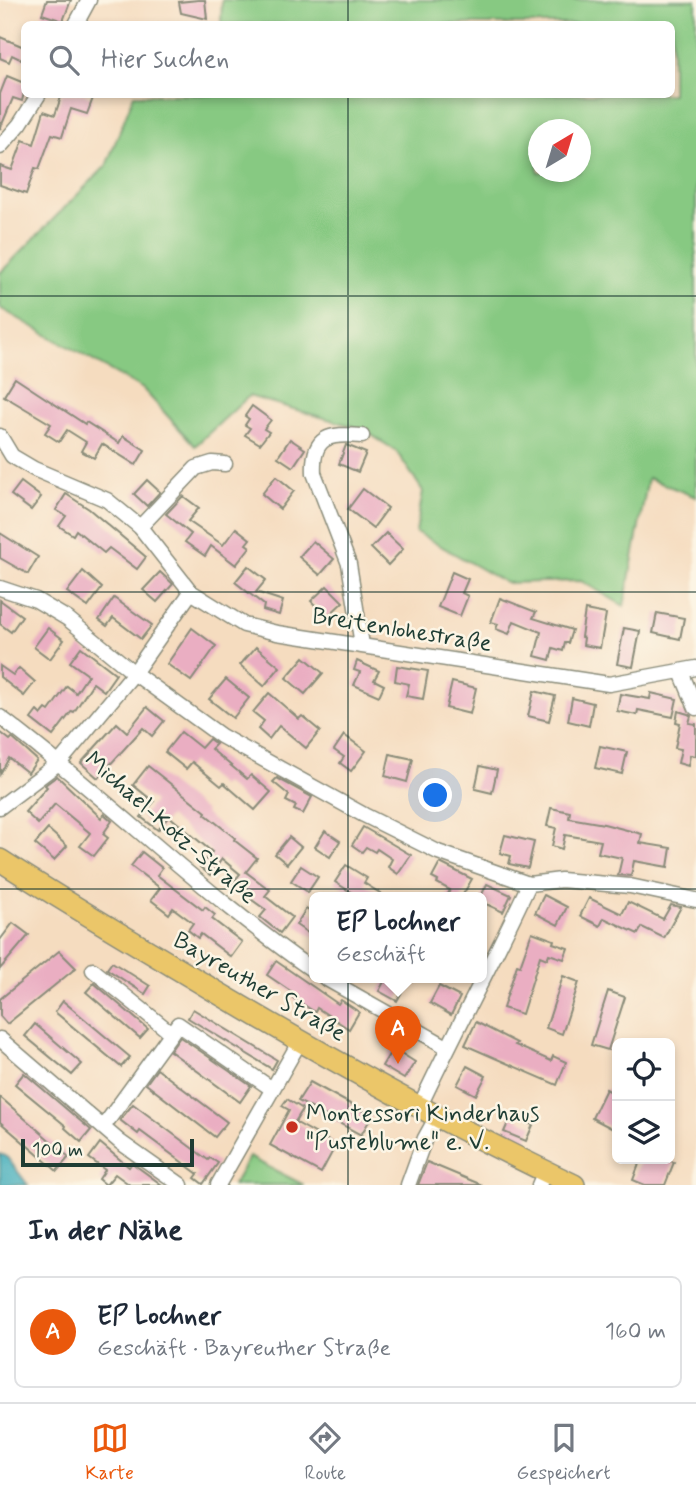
<!DOCTYPE html>
<html lang="de">
<meta charset="utf-8">
<style>
:root{--surface:#fff;--page:#f2f2f3;--text:#1f2937;--muted:#747a83;--line:#e0e1e3;--accent:#ea580c}
body{margin:0;font-family:Mynerve,sans-serif;background:var(--page);color:var(--text)}
.controls{position:absolute;right:21px;bottom:21px;display:grid;overflow:hidden;border-radius:10px;box-shadow:0 4px 10px #0003}
.controls button{width:63px;height:63px;display:grid;place-items:center;padding:0;border:0;border-bottom:2px solid var(--line);background:var(--surface);color:var(--text);font:35px sans-serif}
.compass{position:absolute;left:528px;top:119px;width:63px;height:63px;border-radius:50%;background:var(--surface);box-shadow:0 4px 10px #0003;rotate:38deg}
.scale{position:absolute;left:21px;bottom:18px;width:173px;box-sizing:border-box;padding-left:7px;border:4px solid #1f3d34;border-top:0;font-size:19px;line-height:24px;white-space:nowrap;color:#1f3d34;-webkit-text-stroke:5px #fcf5e5;paint-order:stroke}
.you{position:absolute;left:436px;top:796px;width:24px;height:24px;margin:-18px;border:5px solid #fff;border-radius:50%;background:#1a73e8;box-shadow:0 0 0 10px #1a73e833}
.badge{display:grid;place-items:center;width:46px;height:46px;border-radius:50%;background:var(--accent);color:#fff;font-size:23px;font-weight:700}
.pin{position:absolute;translate:-50% -58px;filter:drop-shadow(0 2px 4px #0008)}
.pin::after{content:'';position:absolute;top:37px;width:24px;height:21px;background:inherit;clip-path:polygon(0 0,100% 0,50% 100%)}
.popup{position:absolute;left:309px;top:892px;width:178px;height:91px;box-sizing:border-box;display:grid;place-content:center;border-radius:10px;background:var(--surface);filter:drop-shadow(0 2px 5px #0005);font-size:23px;white-space:nowrap;color:var(--muted)}
.popup b{font-size:26px;color:var(--text)}
.popup::after{content:'';position:absolute;left:50%;top:100%;margin-left:-14px;border:14px solid transparent;border-top-color:var(--surface)}
.list{margin:0;padding:0;list-style:none}
h2{display:flex;justify-content:space-between;align-items:center;height:91px;margin:0;padding:0 28px;font-size:30px}
h2 small{font-size:23px;font-weight:400;color:var(--muted)}
.list li{display:grid;grid-template-columns:46px 1fr auto;gap:21px;align-items:center;box-sizing:border-box;height:112px;margin:0 14px 14px;padding:0 14px;border:2px solid var(--line);border-radius:10px}
.list b{display:block;font-size:26px;white-space:nowrap}
.list p{margin:0;font-size:23px;white-space:nowrap;color:var(--muted)}
.list em{font-size:23px;font-style:normal;color:var(--muted)}
.icon{flex:none;width:38px;height:38px;fill:none;stroke:currentColor;stroke-width:2;stroke-linecap:round;stroke-linejoin:round}
.map{position:relative;flex:none;width:696px;height:1185px;overflow:hidden}
.search{position:absolute;background:var(--surface);box-shadow:0 4px 10px #0003;left:21px;right:21px;top:21px;height:77px;display:flex;align-items:center;gap:18px;box-sizing:border-box;padding:0 24px;border-radius:10px;color:var(--muted);font-size:26px}
.sheet{height:217px;background:var(--surface)}
nav{display:flex;justify-content:space-around;align-items:center;box-sizing:border-box;height:98px;border-top:2px solid var(--line);background:var(--surface);font-size:19px;color:var(--muted)}
nav a{display:grid;justify-items:center;gap:4px}
nav .on{color:var(--accent)}
.map>svg:first-child{display:block}
</style>
<div class="map">
<svg width="696" height="1185" viewBox="0 0 696 1185">
<rect width="100%" height="100%" fill="#fcf5e5"/>
<filter id="ink" filterUnits="userSpaceOnUse"><feTurbulence type="fractalNoise" baseFrequency=".0143" numOctaves="2"/><feDisplacementMap in="SourceGraphic" scale="14" xChannelSelector="R" yChannelSelector="G"/><feConvolveMatrix kernelMatrix="1 2 1 2 8 2 1 2 1" color-interpolation-filters="sRGB"/></filter>
<filter id="wash" filterUnits="userSpaceOnUse"><feTurbulence type="fractalNoise" baseFrequency=".00686" numOctaves="4" result="noise"/><feDisplacementMap in="SourceGraphic" scale="28" xChannelSelector="R" yChannelSelector="G"/><feGaussianBlur stdDeviation="1.57" result="paint"/><feColorMatrix in="noise" values="0 0 0 0 0 0 0 0 0 0 0 0 0 0 0 0 0 1.4 0 .05"/><feComposite in="paint" operator="in"/></filter>
<g filter="url(#wash)">
<rect width="100%" height="100%" fill="#f5dcbf"/>
<!-- green -->
<g fill="#87c982" stroke="#53835b" stroke-width="2" fill-rule="evenodd">
<path d="M 222,0 L 696,0 L 696,497 L 648,478 L 624,606 L 581,581 L 506,583 L 416,532 L 423,491 L 396,451 L 362,429 L 249,396 L 195,446 L 143,389 L 0,308 L 0,273 L 106,166 L 134,95 L 672,94 L 672,24 L 221,24 ZM 538,130 L 580,130 L 580,172 L 538,172 Z"/>
<polygon points="249,1157 304,1185 233,1185"/>
</g>
<!-- water -->
<polygon fill="#3dacbb" stroke="#2e7478" stroke-width="2" points="0,1154 6,1156 28,1185 0,1185"/>
<g id="blocks">
<!-- building -->
<g fill="#eaaec2">
<polygon points="47,0 71,0 63,21 42,14"/>
<polygon points="198,0 205,0 207,19 181,13 179,2"/>
<polygon points="0,37 24,47 24,61 12,55 9,62 0,58"/>
<polygon points="7,76 24,83 24,93 22,101 13,98 0,129 0,94"/>
<polygon points="62,94 83,94 93,98 87,114 71,109 62,137 52,134 39,169 35,168 26,194 0,185 0,166 12,170 23,140 34,144 44,111 55,115"/>
<polygon points="15,378 85,424 86,422 119,443 123,436 145,450 136,465 102,444 94,458 81,451 86,442 67,430 59,442 45,433 51,424 4,396"/>
<polygon points="252,406 271,420 264,429 269,432 260,444 245,435 250,428 245,425 249,419 245,416"/>
<polygon points="290,439 305,449 293,467 278,457"/>
<polygon points="346,445 366,453 358,472 339,464"/>
<polygon points="276,476 294,491 280,509 262,494"/>
<polygon points="147,480 160,492 147,506 134,494"/>
<polygon points="21,482 41,497 31,510 11,495"/>
<polygon points="363,489 388,508 373,528 348,509"/>
<polygon points="66,494 89,509 146,557 137,569 109,548 104,553 76,530 73,535 59,526 66,516 56,510"/>
<polygon points="183,496 199,508 188,521 223,545 236,528 250,539 246,544 250,547 236,565 211,546 205,556 185,542 191,534 166,514"/>
<polygon points="0,533 38,557 28,574 0,558"/>
<polygon points="386,533 403,549 388,565 371,548"/>
<polygon points="313,541 334,559 320,575 299,557"/>
<polygon points="248,566 266,580 256,592 283,601 279,615 263,610 264,605 235,582"/>
<polygon points="83,571 102,588 88,607 67,592"/>
<polygon points="160,572 173,584 157,602 143,590"/>
<polygon points="452,572 468,579 462,593 468,596 460,616 438,607"/>
<polygon points="327,586 343,602 327,617 311,601"/>
<polygon points="114,598 152,625 141,639 113,618 107,626 99,620"/>
<polygon points="500,598 536,612 533,618 572,630 568,643 565,643 563,651 553,648 550,660 535,656 541,632 514,621 509,634 496,629 498,624 491,622"/>
<polygon points="0,600 22,616 11,632 0,624"/>
<polygon points="585,610 606,614 600,648 583,645 584,638 581,637"/>
<polygon points="657,613 684,618 680,639 653,633"/>
<polygon points="48,628 64,640 50,659 34,647"/>
<polygon points="192,628 216,646 191,681 167,664"/>
<polygon points="624,628 640,631 633,667 617,664"/>
<polygon points="81,647 116,674 104,691 93,683 74,712 72,711 53,736 31,719 37,711 41,715 46,709 49,711 67,686 76,693 88,675 70,662"/>
<polygon points="256,647 280,667 264,686 240,665"/>
<polygon points="304,657 323,673 305,694 286,678"/>
<polygon points="357,661 379,671 374,680 384,685 379,696 354,685 360,672 354,670"/>
<polygon points="0,666 13,675 19,668 35,682 24,696 0,677"/>
<polygon points="397,666 428,671 423,699 406,696 409,684 395,681"/>
<polygon points="226,679 249,698 233,718 209,699"/>
<polygon points="452,682 476,688 470,714 446,708"/>
<polygon points="534,691 555,696 549,721 528,716"/>
<polygon points="269,693 299,719 302,716 320,731 306,748 279,726 269,739 258,729 264,721 253,712"/>
<polygon points="651,693 677,699 673,717 638,710 637,715 617,711 620,694 650,699"/>
<polygon points="572,698 593,703 589,726 568,721"/>
<polygon points="147,707 164,721 152,736 143,728 98,778 81,763 117,723 127,732"/>
<polygon points="678,711 688,714 691,716 689,723 696,724 696,756 690,755 688,766 678,763 681,749 675,748 680,723 676,722"/>
<polygon points="0,732 10,740 12,738 37,760 28,773 9,758 0,774"/>
<polygon points="181,732 201,748 209,739 216,744 211,749 247,779 251,775 271,792 255,810 224,783 221,786 192,762 186,769 165,752"/>
<polygon points="344,735 366,751 351,771 340,763 344,757 334,750"/>
<polygon points="600,746 627,752 622,774 595,768"/>
<polygon points="390,754 413,759 407,782 385,776"/>
<polygon points="148,766 206,812 205,814 235,838 234,840 257,858 246,872 270,890 265,896 292,917 280,933 260,917 266,910 231,885 240,874 222,859 210,875 200,867 212,852 169,816 158,830 141,817 154,802 133,785"/>
<polygon points="480,766 497,770 492,793 475,789"/>
<polygon points="57,776 101,818 104,814 112,821 103,834 108,838 94,856 80,846 90,833 55,804 38,824 25,812 47,787 45,785"/>
<polygon points="277,778 312,797 303,814 294,810 296,806 286,801 289,795 273,782"/>
<polygon points="551,808 570,812 569,818 604,824 642,834 640,843 671,848 668,867 634,861 631,876 618,875 622,858 598,853 601,841 565,835 562,849 552,846 556,828 547,826"/>
<polygon points="363,827 411,855 398,874 388,867 392,859 377,849 375,852 366,847 362,852 352,845"/>
<polygon points="48,829 67,846 54,860 35,844"/>
<polygon points="325,831 340,841 330,857 315,847"/>
<polygon points="505,835 534,842 528,868 509,864 511,856 500,853"/>
<polygon points="289,837 301,847 287,864 275,854"/>
<polygon points="142,852 162,868 157,875 203,910 205,907 215,915 212,919 242,942 231,957 201,934 198,938 188,930 193,923 173,908 169,914 151,900 160,888 131,866"/>
<polygon points="440,863 472,879 461,898 446,898 450,890 437,883 438,881 432,878"/>
<polygon points="346,865 367,878 364,883 388,898 360,898 335,882"/>
<polygon points="301,866 318,877 308,892 291,881"/>
<polygon points="487,884 511,895 503,912 482,902 482,894"/>
<polygon points="544,895 567,907 558,925 535,913"/>
<polygon points="589,898 622,914 628,902 663,919 671,905 681,907 664,938 642,927 638,934 604,918 600,926 580,916"/>
<polygon points="306,909 314,914 314,937 296,925"/>
<polygon points="13,923 29,935 0,969 0,940"/>
<polygon points="532,932 554,940 553,943 568,948 564,959 549,954 547,959 540,956 522,1014 503,1008 517,965 520,966"/>
<polygon points="59,951 76,968 7,1024 0,1016 0,999"/>
<polygon points="276,961 338,1004 341,1000 359,1012 349,1029 317,1008 315,1012 293,998 295,994 267,975"/>
<polygon points="112,962 150,986 145,994 107,969"/>
<polygon points="563,976 579,982 562,1034 546,1028"/>
<polygon points="386,978 410,978 397,1001 379,991"/>
<polygon points="94,983 148,1029 140,1038 86,992"/>
<polygon points="439,986 460,997 451,1015 430,1003"/>
<polygon points="608,991 625,997 608,1050 591,1045"/>
<polygon points="63,1001 130,1057 121,1067 55,1012"/>
<polygon points="193,1009 277,1060 272,1069 188,1018"/>
<polygon points="476,1022 517,1043 515,1045 551,1061 553,1056 566,1062 557,1085 465,1045"/>
<polygon points="35,1024 82,1064 72,1075 25,1036"/>
<polygon points="180,1037 251,1086 240,1102 170,1051"/>
<polygon points="393,1048 415,1062 404,1079 382,1066"/>
<polygon points="467,1066 486,1076 476,1095 457,1085"/>
<polygon points="157,1069 227,1122 215,1137 146,1084"/>
<polygon points="24,1073 91,1130 81,1142 65,1128 66,1126 15,1084"/>
<polygon points="310,1082 372,1116 361,1135 298,1101"/>
<polygon points="606,1089 617,1095 617,1131 592,1118"/>
<polygon points="0,1097 69,1157 57,1171 0,1122"/>
<polygon points="287,1099 303,1109 295,1122 336,1145 321,1173 270,1145 289,1110 282,1106"/>
<polygon points="133,1104 208,1160 210,1158 218,1163 203,1184 195,1178 198,1174 140,1131 138,1134 120,1120"/>
<polygon points="511,1116 533,1125 526,1141 504,1132"/>
<polygon points="100,1143 129,1167 132,1163 162,1185 130,1185 115,1174 106,1185 99,1179 105,1170 89,1158"/>
<polygon points="641,1159 665,1159 674,1162 665,1185 645,1185 633,1180"/>
<polygon points="427,1162 482,1185 418,1185"/>
</g>
</g>
</g>
<g filter="url(#ink)">
<use href="#blocks" fill-opacity="0" stroke="#8a8c7a" stroke-width="2"/>
<g fill="none" stroke-linecap="round" stroke-linejoin="round">
<defs>
<g id="minor">
<polyline points="76,24 89,0"/>
<polyline points="0,147 20,124 39,94"/>
<polyline points="0,436 12,456 34,469 107,500 140,527 191,592 244,625 277,633 609,684 696,668"/>
<path d="M 362,436 C 329,433 312,436 314,473 L 349,564 L 362,645"/>
<polyline points="140,527 196,468 212,463 225,464"/>
<polyline points="0,588 36,600 68,619 134,673 221,736 364,815 438,852 529,884 561,880 630,886 696,900"/>
<polyline points="681,672 696,708"/>
<path d="M 0,717 C 108,798 203,894 314,971"/>
<polyline points="0,807 60,762 134,673 191,592"/>
<polyline points="93,970 171,1033"/>
<polyline points="325,978 447,1047"/>
<polyline points="0,1039 120,1142 181,1185"/>
<path d="M 419,1108 C 454,1033 494,960 529,884"/>
<polyline points="103,1127 178,1024 272,1089"/>
<polyline points="218,1185 300,1041"/>
<polyline points="408,1185 425,1138 436,1118"/>
<polyline points="539,1185 545,1171"/>
</g>
<path id="primary" d="M 0,860 C 57,897 115,931 173,966 C 304,1045 436,1120 574,1185"/>
</defs>
<!-- minor casing -->
<use href="#minor" stroke="#8a8c7a" stroke-width="17"/>
<!-- primary casing -->
<use href="#primary" stroke="#8a8c7a" stroke-width="24"/>
<!-- minor -->
<use href="#minor" stroke="#fff" stroke-width="14"/>
<!-- primary -->
<use href="#primary" stroke="#ebc669" stroke-width="21"/>
</g>
</g>
<!-- grid -->
<path fill="none" stroke="#1f3d34" stroke-width="2" stroke-opacity="0.55" d="M 348,0 L 348,24M 348,94 L 348,1185M 0,296 L 696,296M 0,592 L 696,592M 0,889 L 696,889"/>
<!-- markers -->
<circle fill="#c8321e" stroke="#fcf5e5" stroke-width="2.5" cx="292" cy="1127" r="7"/>
<g text-anchor="middle" stroke-width="5" stroke-linejoin="round" paint-order="stroke">
<!-- street labels -->
<g font-size="24" fill="#1f3d34" stroke="#fcf5e5">
<text transform="translate(402 629) rotate(9)" y="8">Breitenlohestraße</text>
<text transform="translate(171 827) rotate(41)" y="8">Michael-Kotz-Straße</text>
<text transform="translate(260 986) rotate(30)" y="8">Bayreuther Straße</text>
</g>
<!-- poi labels -->
<g font-size="24" fill="#1f3d34" stroke="#fcf5e5" text-anchor="start">
<text x="306" y="1121">Montessori Kinderhaus<tspan x="306" dy="28">"Pusteblume" e. V.</tspan></text>
</g>
</g>
</svg>
<div class="controls">
<button><svg class="icon" aria-label="locate" viewBox="0 0 24 24"><circle cx="12" cy="12" r="6"/><path d="M12 2v4M12 18v4M2 12h4M18 12h4"/></svg></button>
<button><svg class="icon" aria-label="layers" viewBox="0 0 24 24"><path d="M12 4l9 5-9 5-9-5zM3 14l9 5 9-5"/></svg></button>
</div>
<svg class="compass" viewBox="-18 -18 36 36"><path d="M0-13l5 13h-10z" fill="#e53935"/><path d="M0 13l5-13h-10z" fill="#747a83"/></svg>
<div class="scale">100 m</div>
<div class="you"></div>
<div class="pin badge" style="left:398px;top:1064px">A</div>
<div class="popup"><b>EP Lochner</b>Geschäft</div>
<div class="search"><svg class="icon" aria-label="search" viewBox="0 0 24 24"><circle cx="10" cy="10" r="6"/><path d="M15 15l6 6"/></svg>Hier suchen</div>
</div>
<section class="sheet">
<h2>In der Nähe<small></small></h2>
<ul class="list">
<li><span class="badge">A</span><div><b>EP Lochner</b><p>Geschäft · Bayreuther Straße</p></div><em>160 m</em></li>
</ul>
</section>
<nav>
<a class="on"><svg class="icon" aria-label="map" viewBox="0 0 24 24"><path d="M3 6l6-2 6 2 6-2v14l-6 2-6-2-6 2zM9 4v14M15 6v14"/></svg>Karte</a>
<a><svg class="icon" aria-label="directions" viewBox="0 0 24 24"><path d="M12 3l9 9-9 9-9-9zM9 14v-3h6M13 9l2 2-2 2"/></svg>Route</a>
<a><svg class="icon" aria-label="saved" viewBox="0 0 24 24"><path d="M7 4h10v16l-5-4-5 4z"/></svg>Gespeichert</a>
</nav>
